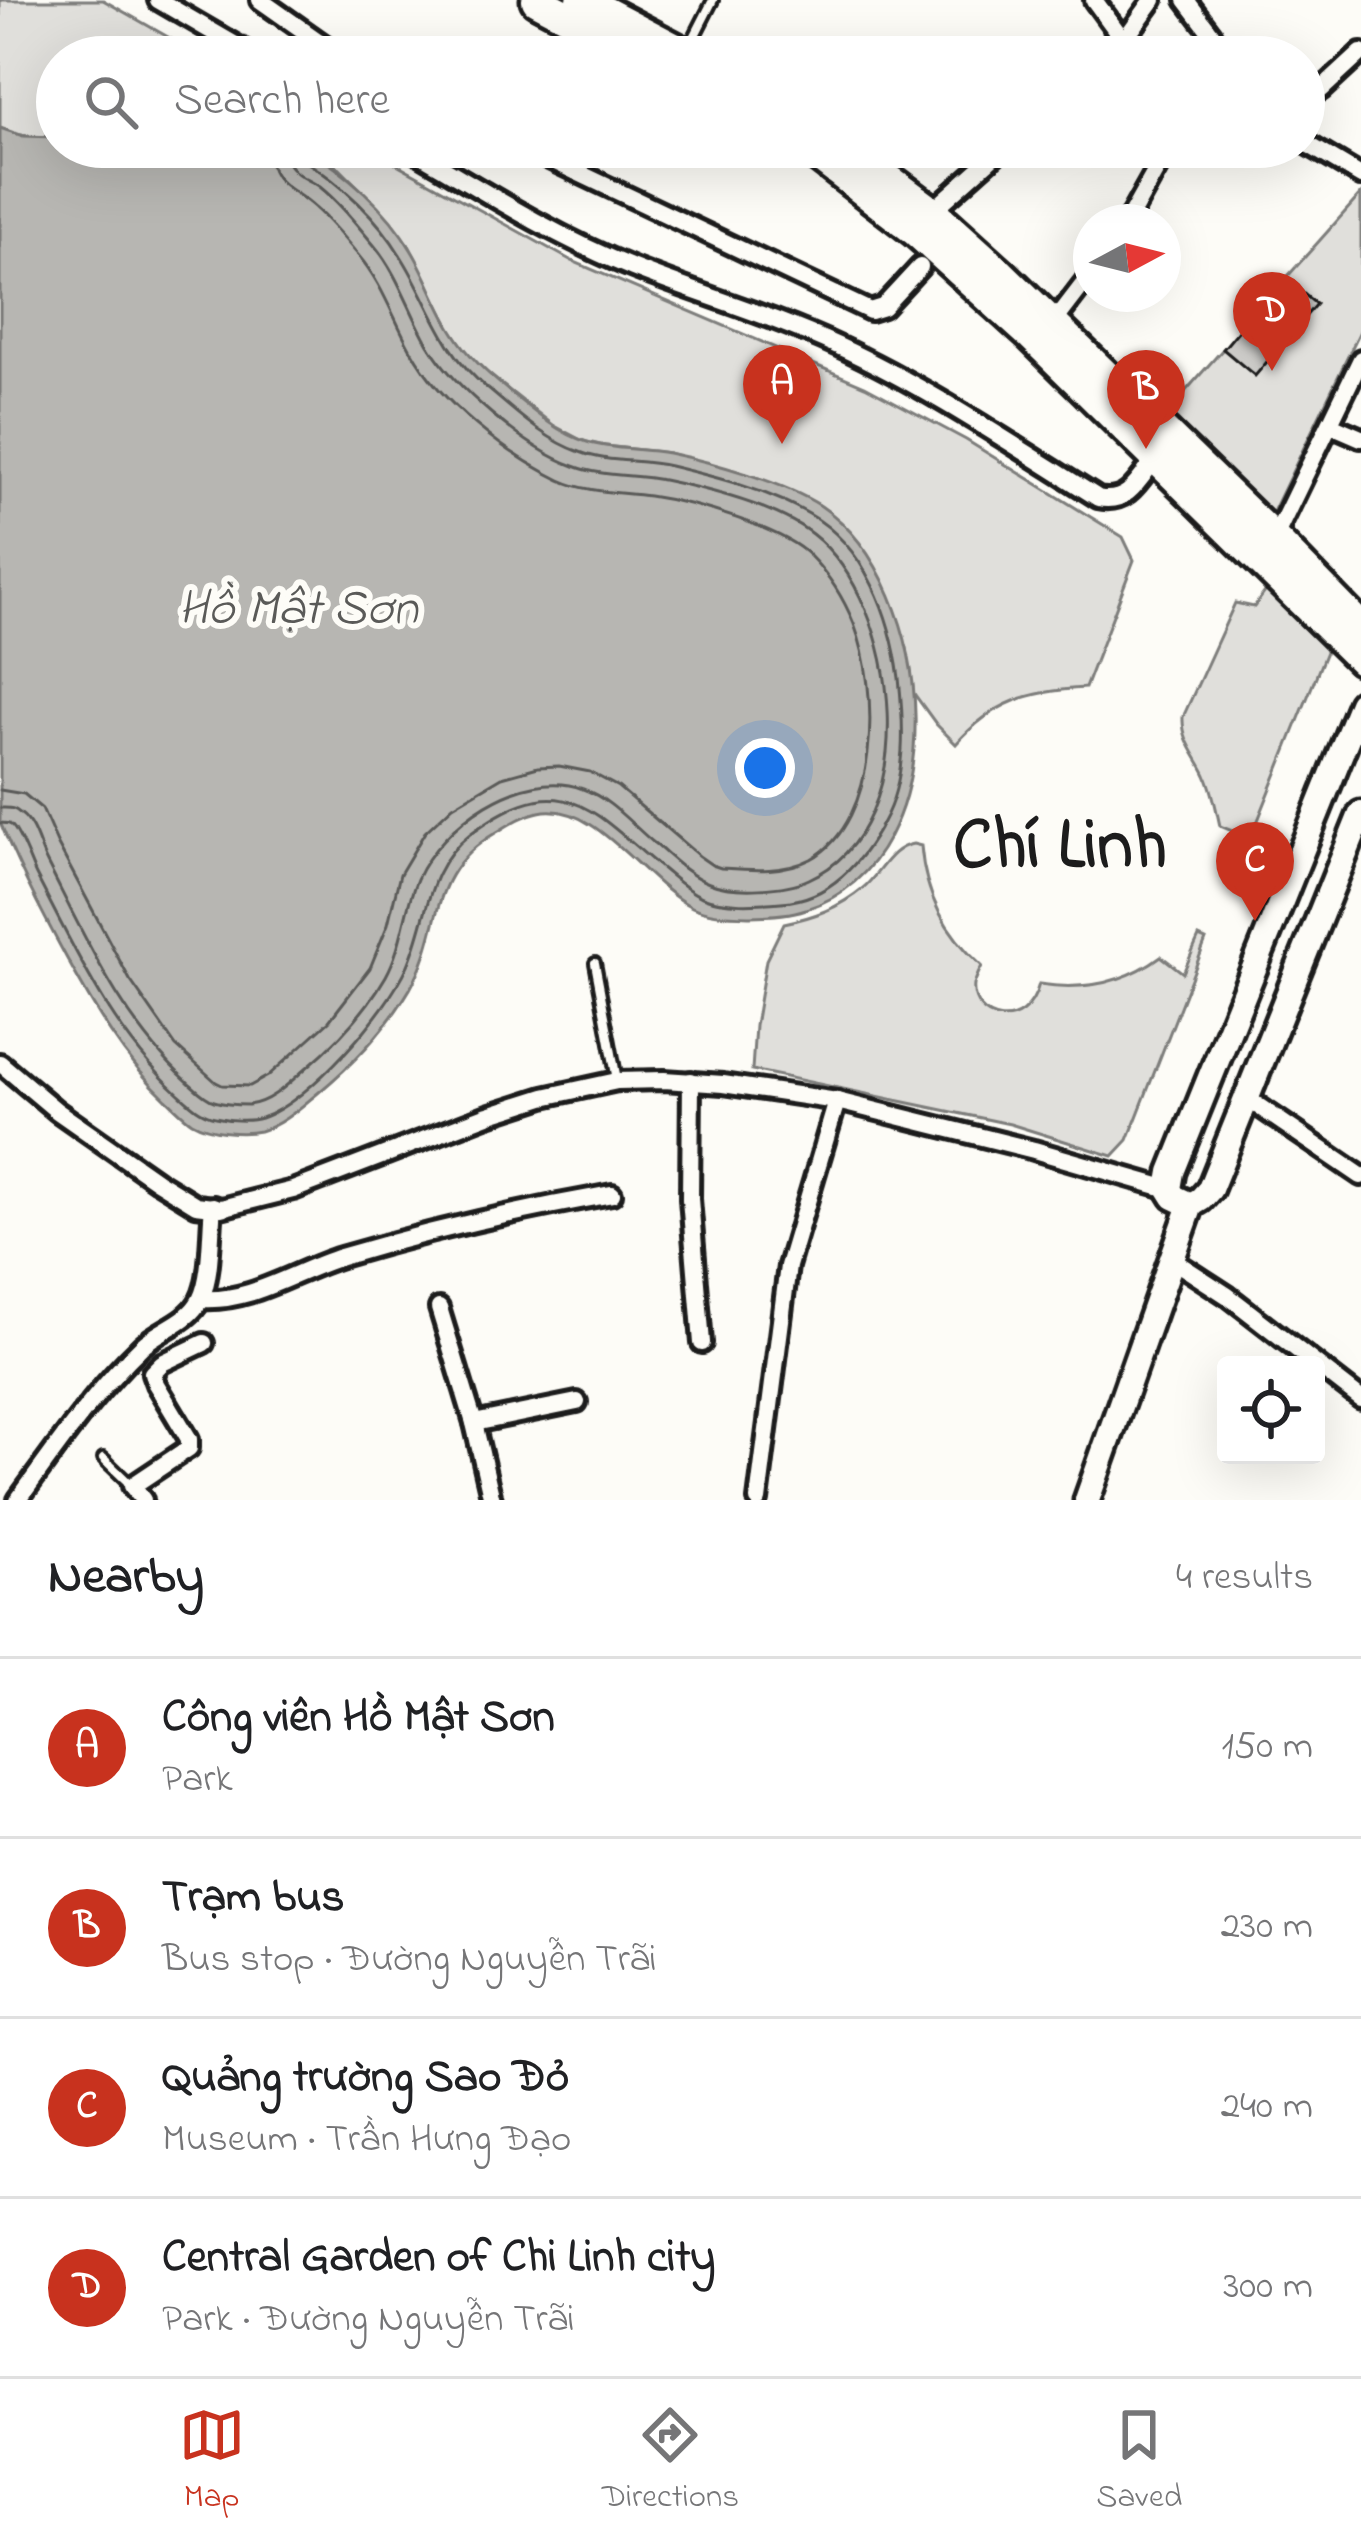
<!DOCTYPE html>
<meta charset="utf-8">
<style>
:root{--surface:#fff;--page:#f6f6f6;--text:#202124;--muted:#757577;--line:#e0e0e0;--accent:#c8321e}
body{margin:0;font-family:"Indie Flower",sans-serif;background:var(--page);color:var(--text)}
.controls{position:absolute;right:36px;bottom:36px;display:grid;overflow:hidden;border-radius:12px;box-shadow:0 12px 48px #0002}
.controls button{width:108px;height:108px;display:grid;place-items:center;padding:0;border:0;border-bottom:3px solid var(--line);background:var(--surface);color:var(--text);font:60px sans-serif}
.compass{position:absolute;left:1073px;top:204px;width:108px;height:108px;border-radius:50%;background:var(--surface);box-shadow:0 12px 48px #0002;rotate:83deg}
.you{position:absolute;left:765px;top:768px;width:42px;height:42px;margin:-30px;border:9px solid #fff;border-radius:50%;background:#1a73e8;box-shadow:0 0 0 18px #1a73e833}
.badge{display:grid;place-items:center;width:78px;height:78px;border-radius:50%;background:var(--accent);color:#fff;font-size:39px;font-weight:700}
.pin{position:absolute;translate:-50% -99px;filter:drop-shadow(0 3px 6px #0008)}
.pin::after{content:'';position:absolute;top:63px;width:42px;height:36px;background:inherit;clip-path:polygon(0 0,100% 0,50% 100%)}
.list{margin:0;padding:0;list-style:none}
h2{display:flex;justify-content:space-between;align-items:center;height:156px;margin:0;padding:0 48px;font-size:51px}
h2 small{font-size:39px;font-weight:400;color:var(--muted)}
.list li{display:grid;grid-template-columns:78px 1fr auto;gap:36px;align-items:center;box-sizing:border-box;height:180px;padding:0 48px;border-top:3px solid var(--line)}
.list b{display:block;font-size:45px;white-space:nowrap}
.list p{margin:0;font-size:39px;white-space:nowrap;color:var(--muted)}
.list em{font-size:39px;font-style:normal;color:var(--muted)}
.icon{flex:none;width:66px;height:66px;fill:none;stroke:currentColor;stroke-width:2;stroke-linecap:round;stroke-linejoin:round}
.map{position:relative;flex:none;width:1361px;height:1500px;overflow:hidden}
.search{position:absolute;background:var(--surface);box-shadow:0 12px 48px #0002;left:36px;right:36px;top:36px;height:132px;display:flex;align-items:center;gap:30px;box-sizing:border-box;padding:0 42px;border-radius:66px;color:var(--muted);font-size:45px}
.sheet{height:876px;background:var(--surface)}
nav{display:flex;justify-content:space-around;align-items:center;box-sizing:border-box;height:168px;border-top:3px solid var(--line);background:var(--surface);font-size:33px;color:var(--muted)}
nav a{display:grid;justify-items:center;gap:6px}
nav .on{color:var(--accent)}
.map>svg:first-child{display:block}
</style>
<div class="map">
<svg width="1361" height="1500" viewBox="0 0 1361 1500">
<rect width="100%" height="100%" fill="#fdfcf7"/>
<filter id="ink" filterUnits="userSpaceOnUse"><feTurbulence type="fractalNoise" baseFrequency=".00833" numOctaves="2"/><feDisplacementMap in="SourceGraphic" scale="24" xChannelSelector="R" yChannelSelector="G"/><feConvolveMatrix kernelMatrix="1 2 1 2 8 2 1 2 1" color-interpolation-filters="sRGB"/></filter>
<g filter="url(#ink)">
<!-- green -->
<g fill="#e0dfdb" stroke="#7e7e7c" stroke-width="3">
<path d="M 0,0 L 103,0 L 203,57 L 57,57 L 57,137 C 37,137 19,137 0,128 Z"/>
<path d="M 304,147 L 366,147 L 572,261 L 865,386 L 966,440 L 1123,537 L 1134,560 L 1085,688 C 1030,691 994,701 956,744 L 936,724 L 912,691 L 907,648 L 819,505 L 745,475 L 669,453 L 605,446 L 583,441 L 553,425 L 486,372 L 466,351 L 450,328 L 409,245 L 367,196 L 337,166 Z"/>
<polygon points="1361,194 1361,329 1272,514 1167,412"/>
<path d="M 1267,589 L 1275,592 L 1327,645 L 1327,649 L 1240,865 L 1236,868 L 1228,868 L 1242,835 L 1220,826 C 1216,808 1213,791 1206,775 C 1196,754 1182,741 1183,717 L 1235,603 L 1254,607 Z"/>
<path d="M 913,844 L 921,846 C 925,895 945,933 982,966 C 980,970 975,980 974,985 C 970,1020 1025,1037 1039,984 C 1084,991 1125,983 1161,956 L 1183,973 L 1199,937 L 1206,940 L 1128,1140 L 1113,1156 L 1010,1124 L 752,1070 L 755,1026 L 766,960 L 784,923 C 814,917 839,908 863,888 C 881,873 889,848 913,844 Z"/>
</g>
<!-- water -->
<path fill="#b7b6b2" stroke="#797876" stroke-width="3" d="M 0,128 L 23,136 L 57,137 L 57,147 L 304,147 C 346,172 387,208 412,251 C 428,277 437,307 454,333 C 469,357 488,374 510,392 C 533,411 558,433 587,442 C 613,450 641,448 668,453 C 712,462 784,482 821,506 C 938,584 960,860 806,909 C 780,918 717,919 692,907 C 644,883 595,800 539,812 C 524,815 510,824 497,832 C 424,875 446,925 410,989 C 387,1028 353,1064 318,1093 C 301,1107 282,1125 260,1131 C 242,1135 209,1132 192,1122 C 183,1116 174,1106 166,1099 C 123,1059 94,1008 66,957 C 42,913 19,869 0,822 Z"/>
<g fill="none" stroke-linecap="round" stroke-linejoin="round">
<!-- shore -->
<g stroke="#5a5a58" stroke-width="3">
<path d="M 0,790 L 24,794 L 42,809 L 57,843 L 130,980 L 176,1046 L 216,1082 L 222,1085 L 250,1086 L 268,1076 L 329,1021 L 370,968 L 388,924 L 400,874 L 425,832 L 453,806 L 502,777 L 538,767 L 559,766 L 590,772 L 618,787 L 699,856 L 712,865 L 721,868 C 751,870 784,873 811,859 C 881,820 879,689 854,624 C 844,599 829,575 810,556 C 782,527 690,502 649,496 C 620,492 588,493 560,480 C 506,454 440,403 411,350 C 393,318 382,283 358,255 C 344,238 331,222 315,208 C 292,186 269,186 268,147"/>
<path d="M 0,808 C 10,808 13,807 21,814 C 35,824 39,848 47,863 C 86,939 123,1023 187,1081 C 195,1088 204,1098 214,1101 C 223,1104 238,1105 248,1105 C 270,1103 289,1083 305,1069 C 336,1043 366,1011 386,976 C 403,945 404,910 417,879 C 441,825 522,766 583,789 C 611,799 631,824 654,843 C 671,857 689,876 709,883 C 733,893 786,890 809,879 C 927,827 901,602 812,534 C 776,506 707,489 663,480 C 634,474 602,477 574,466 C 526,449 454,387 428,344 C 409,311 399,275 374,245 C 357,225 340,203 320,187 C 311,180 299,178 292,168 C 285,160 286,157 286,147"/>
<path d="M 0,823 C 4,823 8,823 11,825 C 19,830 31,865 36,875 C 76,952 113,1034 178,1093 C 189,1103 200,1114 215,1117 C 228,1120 248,1122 261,1118 C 309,1102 388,1011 408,965 C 429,917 425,869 470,834 C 565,763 591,811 665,871 C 676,880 688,891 702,897 C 724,906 756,904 781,902 C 829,900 862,862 883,822 C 907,779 904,725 899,678 C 891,617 866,546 809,514 C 768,490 716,477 670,466 C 640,459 608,463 580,452 C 545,440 515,411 487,388 C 441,351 431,303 401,256 C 378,218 342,184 305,161 L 301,147"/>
</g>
</g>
<!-- building -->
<polygon fill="#cccbc8" stroke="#1c1c1c" stroke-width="3" points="1283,277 1316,304 1255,376 1223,349"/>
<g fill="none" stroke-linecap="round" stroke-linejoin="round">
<defs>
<g id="lane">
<polyline points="689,47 713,0"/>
<polyline points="595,963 617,1080"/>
<polyline points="103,1458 131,1485"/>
</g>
<g id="street">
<polyline points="158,0 256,57"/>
<polyline points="260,0 341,57"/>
<polyline points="1094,0 1124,41"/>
<polyline points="1186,0 1211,33 1223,57"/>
<polyline points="1112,57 1153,0"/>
<polyline points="1304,93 1321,90 1361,53"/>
<polyline points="1304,142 1361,176"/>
<path d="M 408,147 C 481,190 554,236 633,268 C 701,295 771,315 838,346 C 929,388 1013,445 1098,498 C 1129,505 1140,478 1157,456"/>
<polyline points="524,147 870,311 883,307 920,267"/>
<polyline points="929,214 1004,147"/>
<polyline points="1127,222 1169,147"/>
<polyline points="1052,325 1091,274"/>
<polyline points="1331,425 1361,438"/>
<polyline points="1274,539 1361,359"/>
<polyline points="0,1063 57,1111 157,1181 196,1205 221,1208 293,1190 488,1115 544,1097 617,1081 664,1080 723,1084 837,1101 1034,1150 1169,1189"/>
<polyline points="691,1081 690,1199 702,1343"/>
<polyline points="1245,1097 1361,1176"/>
<polyline points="1171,1259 1228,1296 1361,1399"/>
<path d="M 201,1299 C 250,1303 295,1271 341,1257 C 429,1231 521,1210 612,1194"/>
<polyline points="439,1308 474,1423 492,1500"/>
<polyline points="474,1423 577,1402"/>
<path d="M 18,1500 C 57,1447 94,1392 142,1346 C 160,1329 188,1323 200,1300 C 212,1277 210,1232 213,1206"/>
<polyline points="143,1500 132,1486 189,1448 189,1439 156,1384 152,1373 162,1363 204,1343"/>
<polyline points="758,1500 788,1266 837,1101"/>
</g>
<g id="secondary">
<polyline points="1191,1205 1174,1197 1169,1189 1172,1172 1361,703"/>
<polyline points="1087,1500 1191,1205 1201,1199 1210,1189 1361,814"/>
</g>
<g id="highway">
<polyline points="537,0 645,57"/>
<polyline points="582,0 691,57"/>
<polyline points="807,147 916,231 1031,335 1361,659"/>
<polyline points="845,147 931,211 1001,274 1274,539 1361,628"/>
</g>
</defs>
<!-- lane casing -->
<use href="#lane" stroke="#1c1c1c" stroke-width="16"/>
<!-- street casing -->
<use href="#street" stroke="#1c1c1c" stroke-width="26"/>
<!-- secondary casing -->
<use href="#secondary" stroke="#1c1c1c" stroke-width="33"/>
<!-- highway casing -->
<use href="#highway" stroke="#1c1c1c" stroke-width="39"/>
<!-- lane -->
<use href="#lane" stroke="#fdfcf7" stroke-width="8"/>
<!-- street -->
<use href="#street" stroke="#fdfcf7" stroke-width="16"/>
<!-- secondary -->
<use href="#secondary" stroke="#fdfcf7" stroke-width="24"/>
<!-- highway -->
<use href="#highway" stroke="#fdfcf7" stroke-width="30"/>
</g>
</g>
<g text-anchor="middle" stroke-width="12" stroke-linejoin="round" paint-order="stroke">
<!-- water labels -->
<g font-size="51" font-style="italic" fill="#5a5a58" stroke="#fdfcf7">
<text x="298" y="623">Hồ Mật Sơn</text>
</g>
<!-- town labels -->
<g font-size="72" font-weight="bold" fill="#1c1c1c" stroke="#fdfcf7">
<text x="1060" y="866">Chí Linh</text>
</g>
</g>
</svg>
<div class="controls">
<button><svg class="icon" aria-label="locate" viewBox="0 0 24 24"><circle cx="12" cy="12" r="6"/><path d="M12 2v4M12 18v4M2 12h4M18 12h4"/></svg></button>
</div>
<svg class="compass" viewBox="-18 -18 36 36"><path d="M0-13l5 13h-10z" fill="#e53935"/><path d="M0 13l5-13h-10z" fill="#757577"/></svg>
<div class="you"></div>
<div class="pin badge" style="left:782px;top:444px">A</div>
<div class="pin badge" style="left:1146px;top:449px">B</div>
<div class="pin badge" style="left:1255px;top:921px">C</div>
<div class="pin badge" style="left:1272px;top:371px">D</div>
<div class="search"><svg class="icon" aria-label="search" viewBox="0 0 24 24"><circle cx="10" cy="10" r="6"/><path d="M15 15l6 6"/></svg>Search here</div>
</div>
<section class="sheet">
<h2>Nearby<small>4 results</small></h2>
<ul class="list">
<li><span class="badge">A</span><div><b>Công viên Hồ Mật Sơn</b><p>Park</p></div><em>150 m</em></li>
<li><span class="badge">B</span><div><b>Trạm bus</b><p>Bus stop · Đường Nguyễn Trãi</p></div><em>230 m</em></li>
<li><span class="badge">C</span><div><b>Quảng trường Sao Đỏ</b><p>Museum · Trần Hưng Đạo</p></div><em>240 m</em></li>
<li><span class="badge">D</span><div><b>Central Garden of Chi Linh city</b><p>Park · Đường Nguyễn Trãi</p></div><em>300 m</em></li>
</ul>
</section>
<nav>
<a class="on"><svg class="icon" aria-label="map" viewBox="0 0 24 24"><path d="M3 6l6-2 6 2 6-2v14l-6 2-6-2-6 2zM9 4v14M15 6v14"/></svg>Map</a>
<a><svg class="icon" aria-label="directions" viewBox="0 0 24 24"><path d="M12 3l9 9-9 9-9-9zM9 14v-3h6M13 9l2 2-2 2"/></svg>Directions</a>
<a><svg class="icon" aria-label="saved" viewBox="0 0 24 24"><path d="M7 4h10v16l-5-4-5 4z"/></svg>Saved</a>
</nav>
